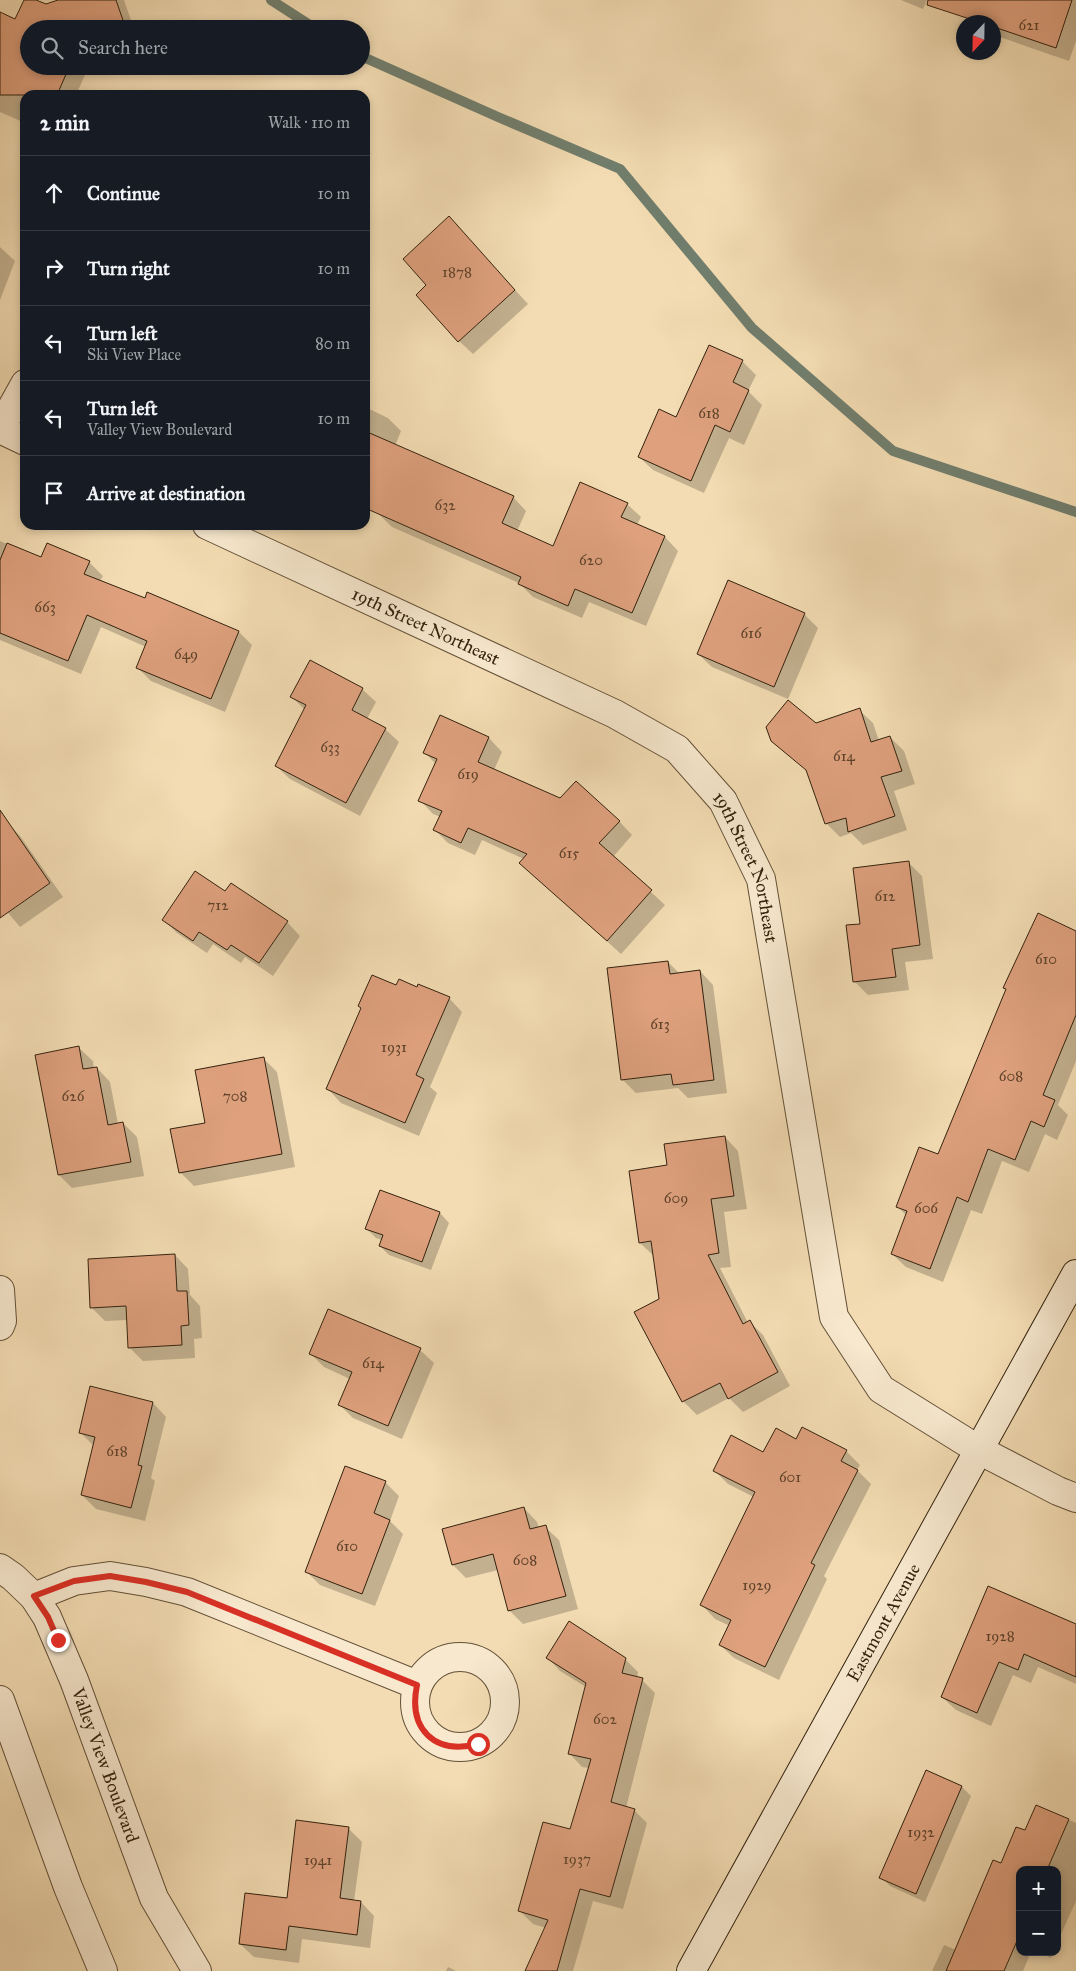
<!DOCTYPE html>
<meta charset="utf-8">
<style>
:root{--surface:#171b24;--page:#242831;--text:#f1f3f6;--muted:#9ea1a6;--line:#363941}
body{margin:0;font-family:"IM FELL Great Primer",serif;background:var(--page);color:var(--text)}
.controls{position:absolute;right:15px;bottom:15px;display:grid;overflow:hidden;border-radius:10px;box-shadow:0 2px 8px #0003}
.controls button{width:45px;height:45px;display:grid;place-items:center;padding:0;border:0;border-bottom:1px solid var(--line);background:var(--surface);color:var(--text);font:25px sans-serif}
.compass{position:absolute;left:956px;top:15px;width:45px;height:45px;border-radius:50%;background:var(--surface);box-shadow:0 2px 8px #0003;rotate:202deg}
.stop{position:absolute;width:15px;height:15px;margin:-11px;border:4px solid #d93025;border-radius:50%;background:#fff}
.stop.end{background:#d93025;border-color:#fff;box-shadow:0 1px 5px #0008}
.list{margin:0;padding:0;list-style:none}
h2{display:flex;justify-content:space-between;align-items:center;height:65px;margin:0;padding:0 20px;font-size:21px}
h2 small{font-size:16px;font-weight:400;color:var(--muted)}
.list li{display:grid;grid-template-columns:32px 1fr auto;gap:15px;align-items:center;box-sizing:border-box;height:75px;padding:0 20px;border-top:1px solid var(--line)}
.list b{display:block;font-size:19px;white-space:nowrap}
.list p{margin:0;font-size:16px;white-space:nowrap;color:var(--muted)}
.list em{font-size:16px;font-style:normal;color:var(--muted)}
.icon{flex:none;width:28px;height:28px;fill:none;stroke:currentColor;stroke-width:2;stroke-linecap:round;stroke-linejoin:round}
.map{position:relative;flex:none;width:1076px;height:1971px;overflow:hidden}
.search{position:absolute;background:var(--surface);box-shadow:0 2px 8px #0003;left:20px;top:20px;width:350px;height:55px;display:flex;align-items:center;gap:12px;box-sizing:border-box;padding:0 18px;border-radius:28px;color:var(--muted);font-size:19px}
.panel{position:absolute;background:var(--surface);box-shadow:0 2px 8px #0003;left:20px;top:90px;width:350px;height:440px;border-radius:15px}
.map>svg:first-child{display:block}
</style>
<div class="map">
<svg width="1076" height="1971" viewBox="0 0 1076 1971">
<rect width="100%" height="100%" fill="#f3dcb3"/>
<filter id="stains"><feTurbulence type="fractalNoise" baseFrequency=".004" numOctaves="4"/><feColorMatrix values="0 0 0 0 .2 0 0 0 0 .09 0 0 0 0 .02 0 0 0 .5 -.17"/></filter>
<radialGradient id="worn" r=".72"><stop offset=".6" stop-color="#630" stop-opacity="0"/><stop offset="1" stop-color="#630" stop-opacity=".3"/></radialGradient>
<!-- shadow -->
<g fill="#0003">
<polygon points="25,0 33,0 46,5 62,0 124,0 134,29 29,29 29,66 89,66 76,95 25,95 25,123 0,112 0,14 16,21"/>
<polygon points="901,0 927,0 923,9"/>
<polygon points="976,0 1076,0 1076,41 1069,61 994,35 994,22 974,22 970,18"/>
<polygon points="462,232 528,304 473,354 459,341 428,285"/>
<polygon points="0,247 15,261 0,300"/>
<polygon points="742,361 756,375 748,391 762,405 744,445 729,438 704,493 653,470 639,457 677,419"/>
<polygon points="365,407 388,418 401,431 395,446 513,497 526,511 517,531 553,547 627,504 641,517 637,525 665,537 678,551 646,626 589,602 582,618 533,597 519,583 392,527 365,501"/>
<polygon points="0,541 42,559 89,562 103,576 100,581 146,600 148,594 239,632 252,645 225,712 151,681 137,667 146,647 101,627 81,674 0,640"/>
<polygon points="804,614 818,628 788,699 712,667 698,654"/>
<polygon points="362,689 376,702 367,719 385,729 399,742 360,816 290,779 276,766 305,710 292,697"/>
<polygon points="859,710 873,723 879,741 890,737 904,751 915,784 894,791 907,830 863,845 851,833 840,837 826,823 809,772 772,740"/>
<polygon points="440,716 489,738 502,752 494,770 561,800 619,821 632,835 613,857 665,905 621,954 535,876 524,859 482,840 475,855 448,843 435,830 441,817 433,814 420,800 436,764 424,752"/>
<polygon points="0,822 7,822 20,836 63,897 20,927 0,903"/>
<polygon points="908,862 922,876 933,959 905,962 909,990 868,995 854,981 861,925"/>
<polygon points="226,893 287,922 300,936 273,976 245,957 241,963 213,944 207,953 177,933 164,920"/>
<polygon points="1076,932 1076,1061 1058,1105 1068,1115 1057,1140 1045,1134 1029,1172 1002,1161 982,1214 971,1210 943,1282 906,1267 892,1254 907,1216 898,1207 938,1156"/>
<polygon points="668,962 680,974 700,971 713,985 727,1093 688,1098 678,1088 636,1093 622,1079"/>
<polygon points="397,987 449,998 462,1012 430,1087 437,1093 419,1136 341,1103 328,1089 362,1009"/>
<polygon points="79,1048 93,1061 94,1069 97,1068 110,1082 118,1124 123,1123 137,1137 144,1176 72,1188 59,1175"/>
<polygon points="263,1058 277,1072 295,1167 194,1186 180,1172 206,1124"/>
<polygon points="725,1137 738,1151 747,1209 724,1212 731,1267 720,1268 748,1323 750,1322 763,1335 790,1386 743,1412 729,1398 697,1415 683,1401 636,1313 660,1300 654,1256 640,1243 668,1166"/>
<polygon points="381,1191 440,1213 449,1223 431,1270 389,1255 380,1246 382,1240 376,1238 367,1229"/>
<polygon points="175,1255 188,1269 190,1295 200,1306 202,1338 194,1339 195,1358 143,1361 129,1347 128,1320 105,1321 91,1307"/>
<polygon points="420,1350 434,1363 402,1439 353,1418 339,1404 350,1379 324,1367 311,1354"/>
<polygon points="91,1388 153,1403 166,1417 151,1478 155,1481 145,1521 96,1509 82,1495 94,1446 80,1432"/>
<polygon points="797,1440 846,1451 860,1465 857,1470 871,1484 824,1576 827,1579 779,1680 734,1658 720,1645 730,1626 715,1619 702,1605 754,1497 728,1484 715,1471"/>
<polygon points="346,1468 386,1483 399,1496 390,1521 403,1534 375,1606 320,1585 306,1571"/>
<polygon points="524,1508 537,1522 539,1528 545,1527 559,1540 578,1609 523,1624 510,1611 498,1570 466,1578 453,1565"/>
<polygon points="989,1587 1076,1625 1076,1684 1038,1667 1031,1683 1013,1675 991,1726 956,1710 942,1697"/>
<polygon points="547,1657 625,1659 638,1672 637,1678 642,1680 655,1693 626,1808 634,1810 647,1823 623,1909 593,1901 573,1971 527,1971 546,1928 533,1924 520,1911 571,1831 589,1768 582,1767 569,1753 586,1687 560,1671"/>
<polygon points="926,1772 962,1787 971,1796 925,1902 890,1886 881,1877"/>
<polygon points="1036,1806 1076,1823 1076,1901 1057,1943 1057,1870 1020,1870 1020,1952 1031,1952 1023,1971 932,1971 944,1945 956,1950 1001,1865 1026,1832"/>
<polygon points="348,1828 362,1842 354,1901 361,1902 374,1916 370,1948 302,1939 299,1963 254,1957 240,1944 288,1900"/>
<polygon points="1038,1952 1053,1952 1051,1958"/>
<polygon points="448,1967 456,1971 446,1971"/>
</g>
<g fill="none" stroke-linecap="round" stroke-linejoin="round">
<!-- stream -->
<g stroke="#717e6d" stroke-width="10">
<polyline points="271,0 316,29"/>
<polyline points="361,56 498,117 620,169 752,328 893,451 1076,512"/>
</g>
</g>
<!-- building -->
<g fill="#dea07d" stroke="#33220e">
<polygon points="24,0 36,0 46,4 58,0 116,0 126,29 29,29 29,66 59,66 58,68 67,72 57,95 0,95 0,12 15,19"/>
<polygon points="928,0 1072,0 1056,48 994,27 994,22 979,22 927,5"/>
<polygon points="449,216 515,290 458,342 416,295 426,285 403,259"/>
<polygon points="709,345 743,360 733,382 749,390 730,432 715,425 691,481 638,457 659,409 676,417"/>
<polygon points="365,431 514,496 502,523 553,546 580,482 628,503 621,517 665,536 632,613 575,589 568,606 518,584 521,577 365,508"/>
<polygon points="7,543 41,557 47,543 90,561 84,574 145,598 147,592 239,631 211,699 136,668 147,641 87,615 68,661 0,633 0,560"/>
<polygon points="728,580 805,613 774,687 697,654"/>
<polygon points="310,660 363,688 352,710 386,728 346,803 275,766 306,705 290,697"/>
<polygon points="788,700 816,723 860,708 871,742 890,736 902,771 881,777 895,816 848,832 846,818 825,824 806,770 771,741 766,727"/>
<polygon points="440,715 489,737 478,762 560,798 576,781 620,821 599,843 652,890 607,941 519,863 527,854 468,828 461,843 433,830 442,811 418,801 437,759 423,753"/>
<polygon points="0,810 50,883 0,918"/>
<polygon points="909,861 920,945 892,949 896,977 853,982 846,925 860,924 853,868"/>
<polygon points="195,871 225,891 231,883 288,921 259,963 231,945 227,950 199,932 193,941 162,920"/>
<polygon points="1038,913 1076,931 1076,1015 1043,1095 1055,1100 1044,1127 1031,1121 1015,1160 988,1149 968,1202 957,1197 930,1269 891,1254 907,1211 896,1207 919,1147 938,1154 1006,989 1003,988"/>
<polygon points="668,961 670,974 700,970 714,1080 673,1085 671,1074 621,1080 607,968"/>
<polygon points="372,975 396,985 399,979 417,987 418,984 450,997 416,1075 424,1079 405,1123 326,1089 361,1008 358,1006"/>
<polygon points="79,1046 83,1069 97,1067 108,1125 123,1122 131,1162 58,1175 35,1055"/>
<polygon points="264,1057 282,1154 179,1173 170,1129 205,1123 195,1070"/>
<polygon points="725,1136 734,1196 711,1199 719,1253 708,1255 743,1324 750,1320 778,1372 728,1399 720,1383 682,1402 634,1312 659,1299 651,1241 639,1243 629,1171 667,1165 664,1144"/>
<polygon points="380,1190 440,1212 422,1262 379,1246 383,1235 365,1229"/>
<polygon points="175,1254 177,1291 187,1291 189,1325 181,1326 182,1345 128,1348 126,1306 90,1308 88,1259"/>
<polygon points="328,1309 421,1348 388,1426 338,1405 352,1372 309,1354"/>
<polygon points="90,1386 153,1402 138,1465 142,1466 131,1508 81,1495 95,1437 79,1433"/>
<polygon points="802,1427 847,1450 841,1461 858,1470 811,1563 815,1565 765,1667 719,1645 731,1620 700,1605 755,1492 713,1471 731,1435 763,1452 776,1428 796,1439"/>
<polygon points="345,1466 386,1481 374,1513 390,1520 362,1594 305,1572"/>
<polygon points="524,1507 530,1529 546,1525 566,1596 508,1611 493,1554 452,1565 442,1529"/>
<polygon points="988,1586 1076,1624 1076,1677 1024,1654 1018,1670 999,1662 977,1713 941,1697"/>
<polygon points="569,1621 626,1658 622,1673 643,1678 611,1802 635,1809 610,1897 580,1889 557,1971 525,1971 548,1920 518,1911 543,1822 570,1829 591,1759 568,1754 586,1683 546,1658"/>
<polygon points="926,1770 962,1786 916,1894 879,1878"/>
<polygon points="1036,1805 1069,1819 1047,1870 1020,1870 1020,1934 1004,1971 946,1971 993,1860 1001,1863 1016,1827 1025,1830"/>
<polygon points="296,1820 349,1827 340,1898 361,1901 357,1935 289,1926 286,1950 239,1944 245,1893 287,1898"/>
</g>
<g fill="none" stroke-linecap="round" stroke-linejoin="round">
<defs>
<g id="street">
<polyline points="0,429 25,384"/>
<polyline points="0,429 25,441"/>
<path id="s1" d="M 207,525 L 615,714 L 677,749 L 723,801 L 761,879 L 834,1317 L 881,1389 L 979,1450 L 1058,1491 L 1076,1498"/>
<polyline points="0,1290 2,1321 0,1326"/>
<path id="s2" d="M 0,1568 L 13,1577 L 34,1597 L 47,1617 L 74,1680 L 154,1898 L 197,1971"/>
<polyline points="34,1597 74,1581 110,1576 146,1582 187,1592 417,1685"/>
<circle cx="460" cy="1702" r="45"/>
<polyline points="0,1700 68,1887 103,1971"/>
</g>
<g id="secondary">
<path id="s3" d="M 691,1971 L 1076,1274"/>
</g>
</defs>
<!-- street casing -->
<use href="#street" stroke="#635037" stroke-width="30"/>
<!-- secondary casing -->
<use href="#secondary" stroke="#33220e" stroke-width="30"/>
<!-- street -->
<use href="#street" stroke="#f7e8ce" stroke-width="28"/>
<!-- secondary -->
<use href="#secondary" stroke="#f7e8ce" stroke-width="28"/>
</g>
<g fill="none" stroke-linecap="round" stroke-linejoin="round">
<!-- route -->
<path stroke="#d93025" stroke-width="6" d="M 58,1640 L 48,1617 L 34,1596 L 74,1581 L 110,1576 L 146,1582 L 187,1592 L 417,1685 C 408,1729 434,1755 478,1744"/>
</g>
<g text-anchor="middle" stroke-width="4.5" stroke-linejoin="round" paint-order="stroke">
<!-- number labels -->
<g font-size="15" fill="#5e422a">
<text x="1029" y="30">621</text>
<text x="457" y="277">1878</text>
<text x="709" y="418">618</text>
<text x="445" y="510">632</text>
<text x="591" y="565">620</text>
<text x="45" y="612">663</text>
<text x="751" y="638">616</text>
<text x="186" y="659">649</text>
<text x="330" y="752">633</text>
<text x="844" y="761">614</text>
<text x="468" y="779">619</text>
<text x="569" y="858">615</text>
<text x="885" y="901">612</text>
<text x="218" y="910">712</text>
<text x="1046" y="964">610</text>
<text x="660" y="1029">613</text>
<text x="394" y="1052">1931</text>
<text x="1011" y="1081">608</text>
<text x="73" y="1101">626</text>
<text x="235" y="1101">708</text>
<text x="676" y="1203">609</text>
<text x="926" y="1213">606</text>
<text x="373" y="1368">614</text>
<text x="117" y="1456">618</text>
<text x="790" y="1482">601</text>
<text x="347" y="1551">610</text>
<text x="525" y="1565">608</text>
<text x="757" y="1590">1929</text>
<text x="1000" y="1641">1928</text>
<text x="605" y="1724">602</text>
<text x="921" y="1837">1932</text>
<text x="577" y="1864">1937</text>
<text x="318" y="1865">1941</text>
</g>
<!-- street labels -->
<g font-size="18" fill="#33220e" stroke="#f7e8ce">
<text dy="6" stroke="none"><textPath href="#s1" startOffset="241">19th Street Northeast</textPath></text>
<text dy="6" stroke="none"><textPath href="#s1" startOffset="661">19th Street Northeast</textPath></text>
<text dy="6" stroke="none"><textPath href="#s3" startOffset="398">Eastmont Avenue</textPath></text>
<text dy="6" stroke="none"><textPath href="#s2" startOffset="228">Valley View Boulevard</textPath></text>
</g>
</g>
<rect width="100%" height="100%" filter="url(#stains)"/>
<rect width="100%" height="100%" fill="url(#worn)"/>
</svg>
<div class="controls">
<button>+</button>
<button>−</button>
</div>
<svg class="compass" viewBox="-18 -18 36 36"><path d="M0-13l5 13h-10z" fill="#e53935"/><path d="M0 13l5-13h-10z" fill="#9ea1a6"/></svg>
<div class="stop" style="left:478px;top:1744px"></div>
<div class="stop end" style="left:58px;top:1640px"></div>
<div class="search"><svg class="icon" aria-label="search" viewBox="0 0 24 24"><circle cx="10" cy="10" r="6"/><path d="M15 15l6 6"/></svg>Search here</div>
<section class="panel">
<h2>2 min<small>Walk · 110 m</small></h2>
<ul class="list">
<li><svg class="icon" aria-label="ahead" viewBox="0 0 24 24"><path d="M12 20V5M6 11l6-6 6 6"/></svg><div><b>Continue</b></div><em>10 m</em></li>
<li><svg class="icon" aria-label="right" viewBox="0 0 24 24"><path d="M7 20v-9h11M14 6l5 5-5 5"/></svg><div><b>Turn right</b></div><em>10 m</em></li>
<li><svg class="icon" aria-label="left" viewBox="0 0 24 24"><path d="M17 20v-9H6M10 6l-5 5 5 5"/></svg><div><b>Turn left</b><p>Ski View Place</p></div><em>80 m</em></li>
<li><svg class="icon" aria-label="left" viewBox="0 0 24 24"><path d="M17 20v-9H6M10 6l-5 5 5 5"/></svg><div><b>Turn left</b><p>Valley View Boulevard</p></div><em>10 m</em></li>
<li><svg class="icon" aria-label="arrive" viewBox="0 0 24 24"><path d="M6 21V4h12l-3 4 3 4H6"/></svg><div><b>Arrive at destination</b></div></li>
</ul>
</section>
</div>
